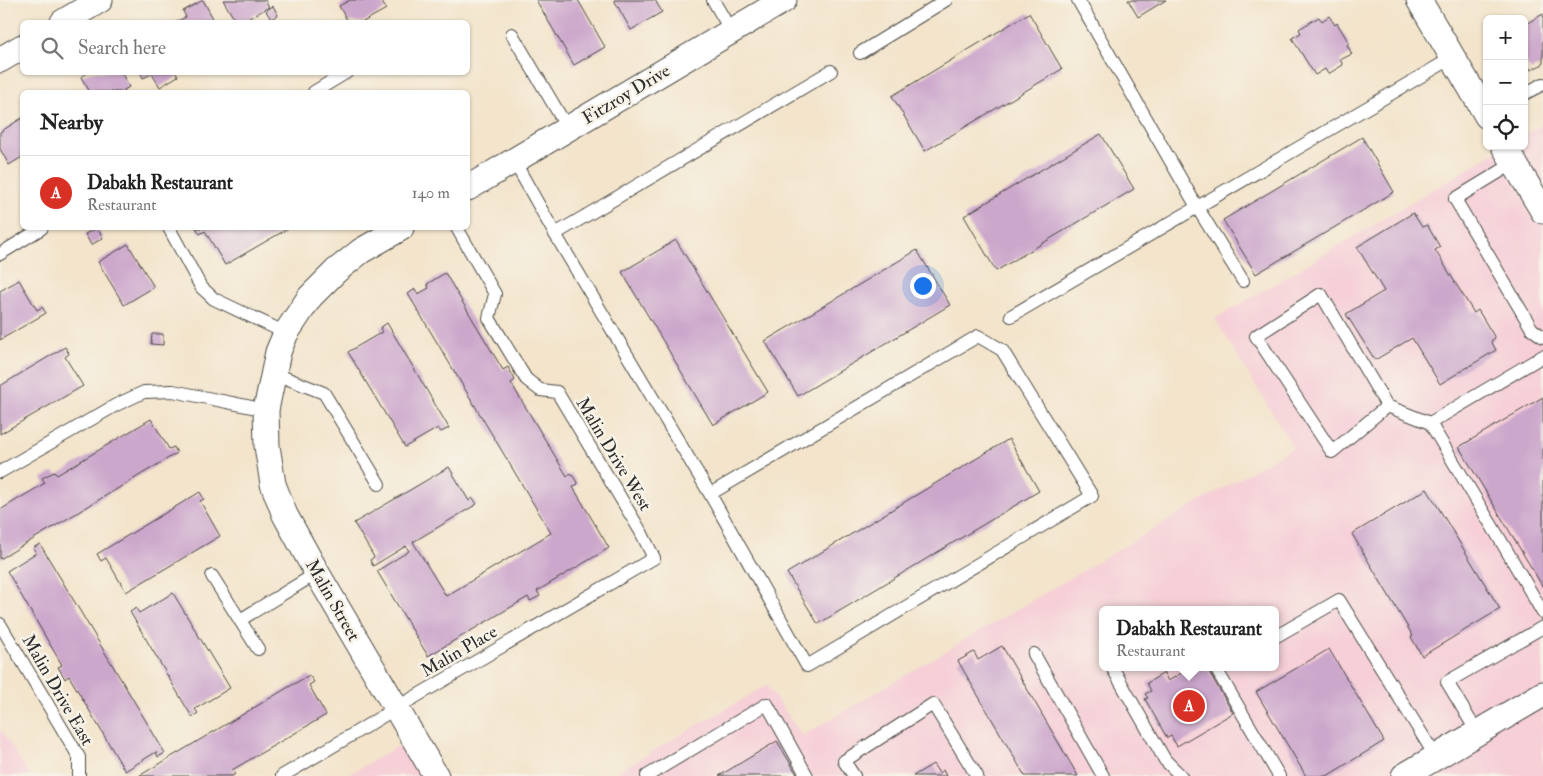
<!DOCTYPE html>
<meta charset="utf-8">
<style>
:root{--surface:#fff;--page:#f6f6f6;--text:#222;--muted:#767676;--line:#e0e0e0;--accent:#d93025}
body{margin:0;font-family:"IM FELL Double Pica",serif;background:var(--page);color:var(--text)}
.controls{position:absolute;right:15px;top:15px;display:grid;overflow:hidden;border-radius:8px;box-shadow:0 1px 4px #0004}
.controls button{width:45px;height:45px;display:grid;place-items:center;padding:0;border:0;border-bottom:1px solid var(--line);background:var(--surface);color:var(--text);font:25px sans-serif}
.you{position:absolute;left:922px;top:285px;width:18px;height:18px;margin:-12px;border:4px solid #fff;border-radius:50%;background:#1a73e8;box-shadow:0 0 0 8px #1a73e833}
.badge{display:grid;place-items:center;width:32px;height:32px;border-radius:50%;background:var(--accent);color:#fff;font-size:16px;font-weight:700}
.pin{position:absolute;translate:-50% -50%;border:2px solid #fff;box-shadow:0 1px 5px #0006}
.popup{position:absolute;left:1099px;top:606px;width:180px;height:65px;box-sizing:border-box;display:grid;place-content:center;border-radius:8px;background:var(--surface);filter:drop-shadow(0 1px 4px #0005);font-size:16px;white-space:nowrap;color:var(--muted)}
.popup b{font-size:19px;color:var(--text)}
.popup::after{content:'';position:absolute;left:50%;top:100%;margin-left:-10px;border:10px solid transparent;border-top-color:var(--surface)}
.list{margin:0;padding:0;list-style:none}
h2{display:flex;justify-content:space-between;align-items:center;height:65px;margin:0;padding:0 20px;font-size:21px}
h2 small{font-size:16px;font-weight:400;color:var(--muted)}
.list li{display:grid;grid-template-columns:32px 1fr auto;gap:15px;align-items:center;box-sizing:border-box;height:75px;padding:0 20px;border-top:1px solid var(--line)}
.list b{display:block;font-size:19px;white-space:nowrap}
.list p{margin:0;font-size:16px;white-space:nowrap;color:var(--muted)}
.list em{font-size:16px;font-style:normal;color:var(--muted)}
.icon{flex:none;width:28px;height:28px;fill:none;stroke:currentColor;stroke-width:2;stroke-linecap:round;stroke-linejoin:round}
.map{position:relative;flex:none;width:1543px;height:776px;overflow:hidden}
.search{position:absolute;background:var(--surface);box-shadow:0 1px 4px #0004;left:20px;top:20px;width:450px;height:55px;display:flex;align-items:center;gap:12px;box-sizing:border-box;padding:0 18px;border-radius:8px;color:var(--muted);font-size:19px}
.panel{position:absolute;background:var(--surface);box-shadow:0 1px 4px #0004;left:20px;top:90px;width:450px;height:140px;border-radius:8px}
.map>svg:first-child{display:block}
</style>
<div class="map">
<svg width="1543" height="776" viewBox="0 0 1543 776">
<rect width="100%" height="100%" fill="#f7f3e8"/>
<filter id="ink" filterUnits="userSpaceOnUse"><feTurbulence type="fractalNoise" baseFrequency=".02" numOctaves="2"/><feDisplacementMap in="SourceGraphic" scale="10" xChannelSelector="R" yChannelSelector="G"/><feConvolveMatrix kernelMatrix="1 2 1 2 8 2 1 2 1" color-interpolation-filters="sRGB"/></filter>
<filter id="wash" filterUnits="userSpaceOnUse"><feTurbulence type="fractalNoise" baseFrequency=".0096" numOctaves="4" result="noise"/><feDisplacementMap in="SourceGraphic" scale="20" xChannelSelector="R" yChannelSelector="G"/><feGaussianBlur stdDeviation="1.12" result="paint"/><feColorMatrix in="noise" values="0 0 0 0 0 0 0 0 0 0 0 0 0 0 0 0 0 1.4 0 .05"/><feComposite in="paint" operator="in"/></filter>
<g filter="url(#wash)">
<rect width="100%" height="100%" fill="#f3e4cb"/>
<!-- built -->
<g fill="#f6cfd7" fill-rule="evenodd">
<path d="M 1543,124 L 1543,776 L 610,776 L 767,685 L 802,736 L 1293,447 L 1215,319 L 1506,146 L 1524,146 L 1524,135 ZM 1103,610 L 1275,610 L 1275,667 L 1103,667 Z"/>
<polygon points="0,728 30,776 0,776"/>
<polygon points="411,739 432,776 346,776"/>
</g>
<g id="blocks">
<!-- building -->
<g fill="#cca7cc">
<polygon points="203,0 215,22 176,22 186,17 183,11"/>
<polygon points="223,0 265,0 269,7 242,22 236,22"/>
<polygon points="350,0 381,0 386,9 363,22 348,22 339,6"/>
<polygon points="536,0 578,0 605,47 574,65"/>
<polygon points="614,0 655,0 662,12 631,30"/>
<polygon points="1128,0 1166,0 1138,17"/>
<polygon points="273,6 278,15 271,19 266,11"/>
<polygon points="1029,13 1062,69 925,151 892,96"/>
<polygon points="1543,14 1543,64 1531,70 1524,59 1524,25"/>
<polygon points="1329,16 1335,25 1337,23 1349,43 1347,45 1352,54 1340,60 1343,65 1328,74 1325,69 1315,75 1292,38 1301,33 1299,29 1319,17 1322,21"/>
<polygon points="89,72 121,72 129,87 124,90 125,92 90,92 81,77"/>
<polygon points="140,72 176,72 178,76 160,87 152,74 143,78"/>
<polygon points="22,118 22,157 9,165 0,149 0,132"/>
<polygon points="1101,134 1134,189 996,271 964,216"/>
<polygon points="1362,137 1394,192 1256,274 1223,220"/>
<polygon points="1413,213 1422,227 1427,225 1440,247 1435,250 1474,313 1478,310 1495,338 1491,341 1496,350 1440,384 1412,338 1375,360 1346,314 1384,291 1357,247"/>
<polygon points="97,228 103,238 91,245 85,234"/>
<polygon points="196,228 289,228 225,265 205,231 200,234"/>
<polygon points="676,240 768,392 713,425 622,272"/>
<polygon points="128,244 154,287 124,305 98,262"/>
<polygon points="917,250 950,305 798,396 765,341"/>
<polygon points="445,273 503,370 508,367 515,380 511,383 567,476 571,473 578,484 573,487 609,548 537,591 540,596 530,601 528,597 428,656 377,571 409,551 406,546 373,566 370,560 374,557 354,523 449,467 469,501 473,498 477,504 413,542 446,596 551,533 408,294 415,289 418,294 429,288 427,284"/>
<polygon points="19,280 37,310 42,307 46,313 0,340 0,291"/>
<polygon points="387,323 449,428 441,432 438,428 405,447 348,352 382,332 380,328"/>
<polygon points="152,334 163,334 163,345 151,344"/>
<polygon points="65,347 69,354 65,357 83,386 0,434 0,386"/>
<polygon points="1543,397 1543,587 1459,447"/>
<polygon points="151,419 169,449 174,447 177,453 0,559 0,510 45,483 42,478 54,472 57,475"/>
<polygon points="1009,439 1039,491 818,624 787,573"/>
<polygon points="1427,489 1500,609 1422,656 1411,637 1413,636 1352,534"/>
<polygon points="200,492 204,499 200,501 220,536 126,592 106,558 101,561 97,554"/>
<polygon points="40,544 165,753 158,757 156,752 125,771 69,676 65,679 58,667 62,665 7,571 36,553 33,548"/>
<polygon points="173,593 230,688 195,709 198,713 192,717 130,612 136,608 139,613"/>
<polygon points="1002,646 1078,776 1025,776 958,661 974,652 978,660"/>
<polygon points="1329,649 1384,741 1327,776 1306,776 1256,692"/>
<polygon points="1192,667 1206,667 1233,713 1177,746 1171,736 1167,738 1145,699 1148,698 1145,694 1151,691 1147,683 1164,673 1168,681"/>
<polygon points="309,675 314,682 309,685 326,715 232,770 235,774 232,776 139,776"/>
<polygon points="777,741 798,776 719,776"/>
<polygon points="933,764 939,773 943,770 946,776 913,776"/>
</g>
</g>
</g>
<g filter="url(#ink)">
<use href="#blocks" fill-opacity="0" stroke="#494743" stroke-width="1"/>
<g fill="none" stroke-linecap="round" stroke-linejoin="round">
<defs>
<g id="lane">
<polyline points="713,0 731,31"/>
<polyline points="1078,0 1197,207 1243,281"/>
<polyline points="512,34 568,129"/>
<polyline points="860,53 946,0"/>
<polyline points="314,92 347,72"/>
<polyline points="1524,94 1543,84"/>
<polyline points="514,161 555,234 710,494 807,666 1092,496 1002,350 978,336 710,494"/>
<polyline points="1514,163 1455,199 1532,329 1543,337"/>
<polyline points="169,228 201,287 214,299 286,333"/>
<polyline points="555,234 831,71"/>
<polyline points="0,254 42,228"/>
<polyline points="1011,316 1452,58"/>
<polyline points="1543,356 1430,423 1504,546 1543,613"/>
<polyline points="273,373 324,393 379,484"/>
<polyline points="1387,406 1332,452 1256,336 1321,294 1387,406 1430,423"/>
<polyline points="0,472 116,405 144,392 173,391 266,410"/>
<polyline points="212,576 258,649"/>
<polyline points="240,620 317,573"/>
<polyline points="0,624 79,757 79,776"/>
<polyline points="1275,637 1339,600 1436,757"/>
<polyline points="1034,654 1103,776"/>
<polyline points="1112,667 1165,760 1181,776"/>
<polyline points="1215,667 1279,776"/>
<polyline points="1477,732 1447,682 1543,627"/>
<polyline points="282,776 350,736 396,708 654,558 641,532 557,392 540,390 526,379 489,318 495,294 457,228"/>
<polyline points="647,776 767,704 807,776"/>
<polyline points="854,776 844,761 933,704 977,776"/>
</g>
<g id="street">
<polyline points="1419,0 1487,116"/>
<polyline points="63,22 100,0"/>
<polyline points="0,60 22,47"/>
<polyline points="1504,146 1543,211"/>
<polyline points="468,188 784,0"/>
<polyline points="401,228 361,251 336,271 310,297 286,333 278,352 266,410 267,446 273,484 285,515 317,573 436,776"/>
<polyline points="1404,776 1543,694"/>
</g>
</defs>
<!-- lane casing -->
<use href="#lane" stroke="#494743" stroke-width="14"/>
<!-- street casing -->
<use href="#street" stroke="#494743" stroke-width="27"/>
<!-- lane -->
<use href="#lane" stroke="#fff" stroke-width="12"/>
<!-- street -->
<use href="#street" stroke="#fff" stroke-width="25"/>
</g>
</g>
<g text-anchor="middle" stroke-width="5" stroke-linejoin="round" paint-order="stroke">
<!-- street labels -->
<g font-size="18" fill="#2b2b2b" stroke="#f7f3e8">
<text transform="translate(626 94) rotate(-31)" y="6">Fitzroy Drive</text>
<text transform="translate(614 454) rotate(59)" y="6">Malin Drive West</text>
<text transform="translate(333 600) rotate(60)" y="6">Malin Street</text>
<text transform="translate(459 651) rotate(-30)" y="6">Malin Place</text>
<text transform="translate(58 690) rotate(60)" y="6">Malin Drive East</text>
</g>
</g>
</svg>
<div class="controls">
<button>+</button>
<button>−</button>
<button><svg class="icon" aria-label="locate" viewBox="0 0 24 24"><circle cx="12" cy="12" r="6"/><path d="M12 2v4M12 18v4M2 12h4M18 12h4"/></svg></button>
</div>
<div class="you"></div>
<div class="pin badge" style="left:1189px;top:706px">A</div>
<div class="popup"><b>Dabakh Restaurant</b>Restaurant</div>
<div class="search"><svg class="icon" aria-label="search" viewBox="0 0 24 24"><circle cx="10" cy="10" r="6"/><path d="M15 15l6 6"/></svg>Search here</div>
<section class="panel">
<h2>Nearby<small></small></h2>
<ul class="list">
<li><span class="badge">A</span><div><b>Dabakh Restaurant</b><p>Restaurant</p></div><em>140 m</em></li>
</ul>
</section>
</div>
